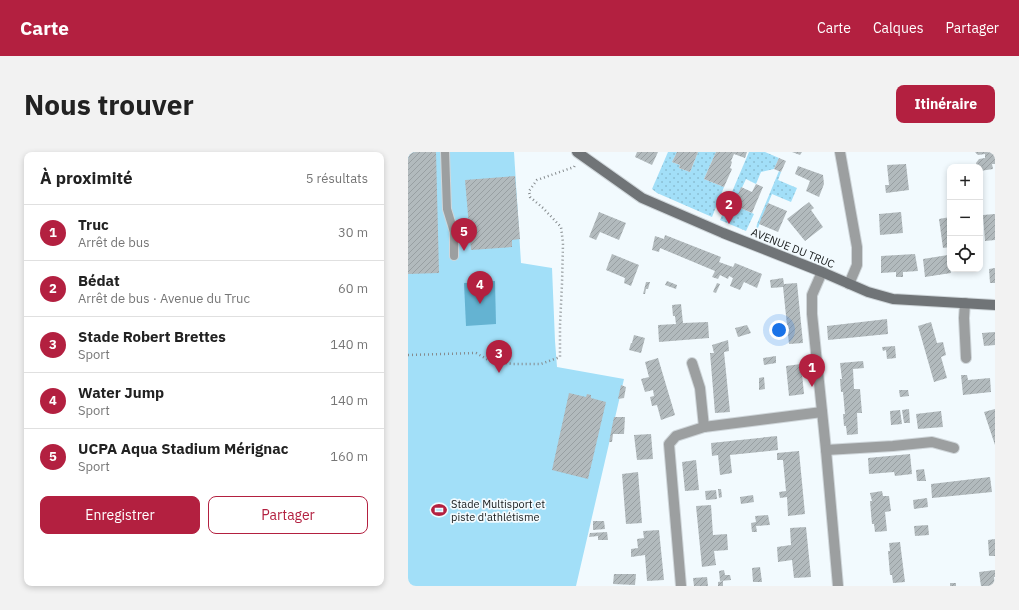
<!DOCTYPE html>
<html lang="fr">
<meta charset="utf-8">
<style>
:root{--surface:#fff;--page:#f2f2f2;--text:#222;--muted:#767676;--line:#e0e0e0;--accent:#b32040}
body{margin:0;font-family:"IBM Plex Sans",sans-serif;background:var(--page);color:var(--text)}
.controls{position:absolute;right:12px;top:12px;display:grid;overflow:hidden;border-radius:8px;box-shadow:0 2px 6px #0003}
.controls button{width:36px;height:36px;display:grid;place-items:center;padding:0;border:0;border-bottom:1px solid var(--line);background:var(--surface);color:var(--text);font:20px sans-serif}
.you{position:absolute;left:371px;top:178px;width:14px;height:14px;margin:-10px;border:3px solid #fff;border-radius:50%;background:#1a73e8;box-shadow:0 0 0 6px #1a73e833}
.badge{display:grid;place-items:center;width:26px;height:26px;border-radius:50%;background:var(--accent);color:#fff;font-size:13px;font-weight:700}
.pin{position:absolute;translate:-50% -33px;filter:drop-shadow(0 1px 2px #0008)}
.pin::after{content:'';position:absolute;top:21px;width:14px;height:12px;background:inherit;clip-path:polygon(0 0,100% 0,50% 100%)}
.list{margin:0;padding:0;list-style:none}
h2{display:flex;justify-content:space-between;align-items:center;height:52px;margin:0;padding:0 16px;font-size:17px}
h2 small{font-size:13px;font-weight:400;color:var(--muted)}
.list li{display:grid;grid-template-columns:26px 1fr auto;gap:12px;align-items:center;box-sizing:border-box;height:56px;padding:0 16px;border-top:1px solid var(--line)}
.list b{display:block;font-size:15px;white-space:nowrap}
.list p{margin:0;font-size:13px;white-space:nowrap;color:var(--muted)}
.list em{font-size:13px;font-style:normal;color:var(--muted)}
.actions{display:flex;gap:8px;padding:12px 16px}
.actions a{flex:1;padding:9px 0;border:1px solid var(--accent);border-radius:8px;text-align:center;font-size:14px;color:var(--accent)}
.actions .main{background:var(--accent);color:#fff}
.icon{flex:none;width:22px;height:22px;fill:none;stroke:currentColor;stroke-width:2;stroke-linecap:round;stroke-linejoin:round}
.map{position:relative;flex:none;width:587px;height:434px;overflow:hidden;border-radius:8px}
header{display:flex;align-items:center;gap:24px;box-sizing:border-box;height:56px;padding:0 20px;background:var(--accent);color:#fff}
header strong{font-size:19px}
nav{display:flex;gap:22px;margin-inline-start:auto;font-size:14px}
.intro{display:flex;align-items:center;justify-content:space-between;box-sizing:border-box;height:96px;padding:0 24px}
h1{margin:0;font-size:28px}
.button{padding:10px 18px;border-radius:8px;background:var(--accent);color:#fff;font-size:14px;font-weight:700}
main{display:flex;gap:24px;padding:0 24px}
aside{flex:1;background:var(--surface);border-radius:8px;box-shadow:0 2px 6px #0003}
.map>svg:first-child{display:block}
</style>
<header>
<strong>Carte</strong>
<nav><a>Carte</a><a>Calques</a><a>Partager</a></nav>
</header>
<div class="intro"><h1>Nous trouver</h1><a class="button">Itinéraire</a></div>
<main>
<aside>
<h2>À proximité<small>5 résultats</small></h2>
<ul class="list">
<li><span class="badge">1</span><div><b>Truc</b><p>Arrêt de bus</p></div><em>30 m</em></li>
<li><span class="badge">2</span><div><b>Bédat</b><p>Arrêt de bus · Avenue du Truc</p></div><em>60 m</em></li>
<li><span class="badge">3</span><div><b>Stade Robert Brettes</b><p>Sport</p></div><em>140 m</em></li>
<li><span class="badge">4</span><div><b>Water Jump</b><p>Sport</p></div><em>140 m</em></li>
<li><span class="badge">5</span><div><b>UCPA Aqua Stadium Mérignac</b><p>Sport</p></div><em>160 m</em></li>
</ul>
<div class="actions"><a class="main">Enregistrer</a><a>Partager</a></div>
</aside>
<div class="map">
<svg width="587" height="434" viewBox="0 0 587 434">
<defs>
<pattern id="garden-dots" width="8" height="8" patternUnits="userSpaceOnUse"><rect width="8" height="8" fill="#a2dff8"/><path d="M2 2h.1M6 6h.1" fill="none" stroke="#8bbfd4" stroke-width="1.8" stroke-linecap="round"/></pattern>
<pattern id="building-hatch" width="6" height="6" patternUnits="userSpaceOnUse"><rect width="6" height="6" fill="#b2babd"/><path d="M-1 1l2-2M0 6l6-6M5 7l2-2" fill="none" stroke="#989fa2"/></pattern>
</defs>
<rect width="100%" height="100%" fill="#f2fafe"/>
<!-- garden -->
<g fill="url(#garden-dots)">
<polygon points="260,0 269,0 264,10 272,13 271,16 282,20 290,0 308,0 296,27 316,35 304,65 249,41 244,37"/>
<polygon points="341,0 357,0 371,6 366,17 353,20 348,32 338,27 326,53 346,62 338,79 312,68"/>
<polygon points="371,19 373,20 370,28 389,36 383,50 364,42 347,83 349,72"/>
</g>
<!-- pitch -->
<polygon fill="#a2dff8" points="0,0 106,0 113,111 144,116 147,189 149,215 216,227 168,434 0,434"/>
<!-- water -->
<polygon fill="#64b3d2" points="87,129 88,172 58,174 56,131"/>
<!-- building -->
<g fill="url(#building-hatch)">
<polygon points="0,0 28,0 31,121 0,122"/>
<polygon points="229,0 250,0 244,13 227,5"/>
<polygon points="269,0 290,0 282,20 271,16 272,13 264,10"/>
<polygon points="308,0 339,0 337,6 326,2 323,9 324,10 322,16 324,17 316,35 296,27"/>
<polygon points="384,0 394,0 392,3"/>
<polygon points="567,0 587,0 587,12 584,12 585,17 572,19 572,15 569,15 568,11 571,7 577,6 577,2 570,3"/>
<polygon points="371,6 378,9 373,20 366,17"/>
<polygon points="498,12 501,38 478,41 477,33 481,33 479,13"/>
<polygon points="390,14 415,23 416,32 411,45 398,39 402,29 387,22"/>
<polygon points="107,24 112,87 104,88 104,95 63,98 57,28"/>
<polygon points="348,32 355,35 344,61 326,53 333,35 344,40"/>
<polygon points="401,50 406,56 403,58 415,75 397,89 379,67"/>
<polygon points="360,51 379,59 370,80 351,72"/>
<polygon points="191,60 218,71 211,88 192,80 188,88 181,85"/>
<polygon points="493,60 495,81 472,83 471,62"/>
<polygon points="587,62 587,88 577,89 575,63"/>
<polygon points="542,65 542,95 535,96 531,67"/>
<polygon points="257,83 313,105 311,110 325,115 327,111 354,122 349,136 336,130 332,138 322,134 325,126 321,124 320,127 312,123 310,127 304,125 307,119 252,96 251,100 244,98 247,84 256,87"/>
<polygon points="204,102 231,113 223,134 216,131 217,126 198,118"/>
<polygon points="507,102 510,119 495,120 495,125 488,125 488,120 473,121 473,104"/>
<polygon points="540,103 543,121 517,125 515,107"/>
<polygon points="587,116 587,131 582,131 581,117"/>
<polygon points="375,126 376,132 389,131 395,191 381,192 375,135 363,136 362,128"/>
<polygon points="259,129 269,133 268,137 257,133"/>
<polygon points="238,130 242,130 240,137 238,137 237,142 235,142"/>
<polygon points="309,131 312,132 308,141 305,140"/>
<polygon points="273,152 275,171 300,170 301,186 251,190 250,173 268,172 267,164 265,164 264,153"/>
<polygon points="479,167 480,182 420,188 419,174"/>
<polygon points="523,170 529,191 535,190 538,203 533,205 539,226 526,230 510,174"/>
<polygon points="339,173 343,181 330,185 327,176"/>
<polygon points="587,180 587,193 576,194 574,181"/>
<polygon points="226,183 237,186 233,201 221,198 223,191 224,191"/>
<polygon points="320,188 321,199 316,200 322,260 307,261 302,201 306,201 304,193"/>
<polygon points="487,194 488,206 479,207 478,198 475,199 474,195"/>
<polygon points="368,204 368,211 356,213 355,206"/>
<polygon points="250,206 267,263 253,268 249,253 244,254 242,245 246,244 245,238 237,240 233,227 241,225 237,210"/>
<polygon points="455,209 456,216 445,217 446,237 452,237 454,261 449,261 450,282 439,283 438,274 436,274 435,262 437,262 435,240 433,240 432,227 434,227 432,211"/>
<polygon points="393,212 396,242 381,244 378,214"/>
<polygon points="553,223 559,223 560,228 582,226 583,240 555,243"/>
<polygon points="356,225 357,237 351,238 351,226"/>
<polygon points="213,233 218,235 216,246 210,247"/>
<polygon points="491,238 500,238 501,244 492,245"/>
<polygon points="161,241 178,245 179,242 183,243 183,246 198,250 180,327 144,318"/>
<polygon points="501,257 502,271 496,271 494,258"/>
<polygon points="587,257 587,293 576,260"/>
<polygon points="492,258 494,272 483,273 482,259"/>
<polygon points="533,259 535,275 510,277 508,262"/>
<polygon points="206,265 217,265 216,282 205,282 204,290 201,290"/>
<polygon points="243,282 245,307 229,308 226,283"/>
<polygon points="369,284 370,298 322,303 324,321 312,323 310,303 304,304 303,291"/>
<polygon points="391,299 397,362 380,364 379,345 372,346 371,340 378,339 375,308 369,308 369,301"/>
<polygon points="502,302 504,322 487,324 486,320 461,322 460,306"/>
<polygon points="288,308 291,338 277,339 274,310"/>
<polygon points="516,317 518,329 509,329 508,318"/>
<polygon points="230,320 234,371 218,372 214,322"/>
<polygon points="582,325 584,340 524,346 523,332"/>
<polygon points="310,337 313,337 314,345 311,346"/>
<polygon points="308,338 309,347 298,348 297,339"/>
<polygon points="474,339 475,344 481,344 483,359 477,360 479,379 467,380 466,372 464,372 463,361 462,349 464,349 462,341"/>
<polygon points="345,343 346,350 333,352 332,345"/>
<polygon points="519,346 520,355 506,357 505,348"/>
<polygon points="303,353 305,383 319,382 320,398 306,399 308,413 294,415 288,354"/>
<polygon points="360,363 362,373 348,374 349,380 344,380 343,371 348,370 347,364"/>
<polygon points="185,369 196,369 197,377 185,378"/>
<polygon points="520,373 521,383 507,384 506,374"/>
<polygon points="398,375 403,425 386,426 384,408 370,410 369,395 383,393 382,376"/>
<polygon points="251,378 256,428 239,429 237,403 223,405 223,397 230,396 229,387 236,386 235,379"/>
<polygon points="199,380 200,388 190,388 190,384 181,385 182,381"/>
<polygon points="587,387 587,404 581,404 580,388"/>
<polygon points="492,390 497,430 485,431 484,423 482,423 480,399 482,399 481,391"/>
<polygon points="352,415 354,430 345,430 344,416"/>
<polygon points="316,418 317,423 322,423 323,428 312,429 311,419"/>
<polygon points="587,418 587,425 586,425 587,434 573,434 571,420"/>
<polygon points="206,422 228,422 227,433 205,432"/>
<polygon points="299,425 300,434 286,434 285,426"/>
<polygon points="315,429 315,434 310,434 310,430"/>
<rect x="542" y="431" width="6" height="3"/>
</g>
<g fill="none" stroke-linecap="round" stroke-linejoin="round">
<defs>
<polyline id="lane" points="37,0 39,57 46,80 46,104"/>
<g id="street">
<polyline points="432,0 449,95 449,113 441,132"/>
<polyline points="414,120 404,143 404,162 418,298 430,434"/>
<polyline points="557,151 556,166 558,206"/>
<polyline points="284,211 292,236 296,275"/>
<polyline points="418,298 485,294 524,290 546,296"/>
<polyline points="273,434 261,292 268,284 296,275 414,260"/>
</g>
<polyline id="secondary" points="169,0 234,46 315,81 414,120 460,140 485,147 587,153"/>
</defs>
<!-- lane casing -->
<use href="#lane" stroke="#cfd6da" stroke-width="10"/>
<!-- street casing -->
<use href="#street" stroke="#cfd6da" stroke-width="12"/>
<!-- secondary casing -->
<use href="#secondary" stroke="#cfd6da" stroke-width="12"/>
<!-- path -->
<polyline stroke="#858a8d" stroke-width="2.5" stroke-dasharray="1 3" stroke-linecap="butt" points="0,203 68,201 82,209 105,212 133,212 152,205 152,173 154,132 155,91 153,75 135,56 122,45 121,39 129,28 166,15 167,13"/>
<!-- lane -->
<use href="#lane" stroke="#9c9fa0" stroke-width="8"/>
<!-- street -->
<use href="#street" stroke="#9c9fa0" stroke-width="10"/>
<!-- secondary -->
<use href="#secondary" stroke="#707477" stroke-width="10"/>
</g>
<!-- icons -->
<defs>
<symbol id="stadium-bare" viewBox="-9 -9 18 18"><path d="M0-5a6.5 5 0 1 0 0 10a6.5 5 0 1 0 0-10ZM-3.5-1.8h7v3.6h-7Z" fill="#b32040" stroke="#f2fafe" stroke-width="2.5" paint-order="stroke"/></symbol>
</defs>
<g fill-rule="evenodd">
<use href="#stadium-bare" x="20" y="347" width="22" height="22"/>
</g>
<g text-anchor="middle" stroke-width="3.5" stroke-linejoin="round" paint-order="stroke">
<!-- street labels -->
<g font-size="11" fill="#171a1b" stroke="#f2fafe">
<text transform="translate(385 96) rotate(22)" y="4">AVENUE DU TRUC</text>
</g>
<!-- poi labels -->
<g font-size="11" fill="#171a1b" stroke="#f2fafe" text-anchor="start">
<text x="43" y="356">Stade Multisport et<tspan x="43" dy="13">piste d'athlétisme</tspan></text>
</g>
</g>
</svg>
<div class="controls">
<button>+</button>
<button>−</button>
<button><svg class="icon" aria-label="locate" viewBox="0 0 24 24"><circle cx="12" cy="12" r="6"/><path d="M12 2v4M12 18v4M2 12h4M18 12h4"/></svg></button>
</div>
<div class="you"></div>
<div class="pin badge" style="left:404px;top:235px">1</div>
<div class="pin badge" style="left:321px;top:72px">2</div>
<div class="pin badge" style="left:91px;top:221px">3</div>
<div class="pin badge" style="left:72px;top:152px">4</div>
<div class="pin badge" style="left:56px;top:99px">5</div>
</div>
</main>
